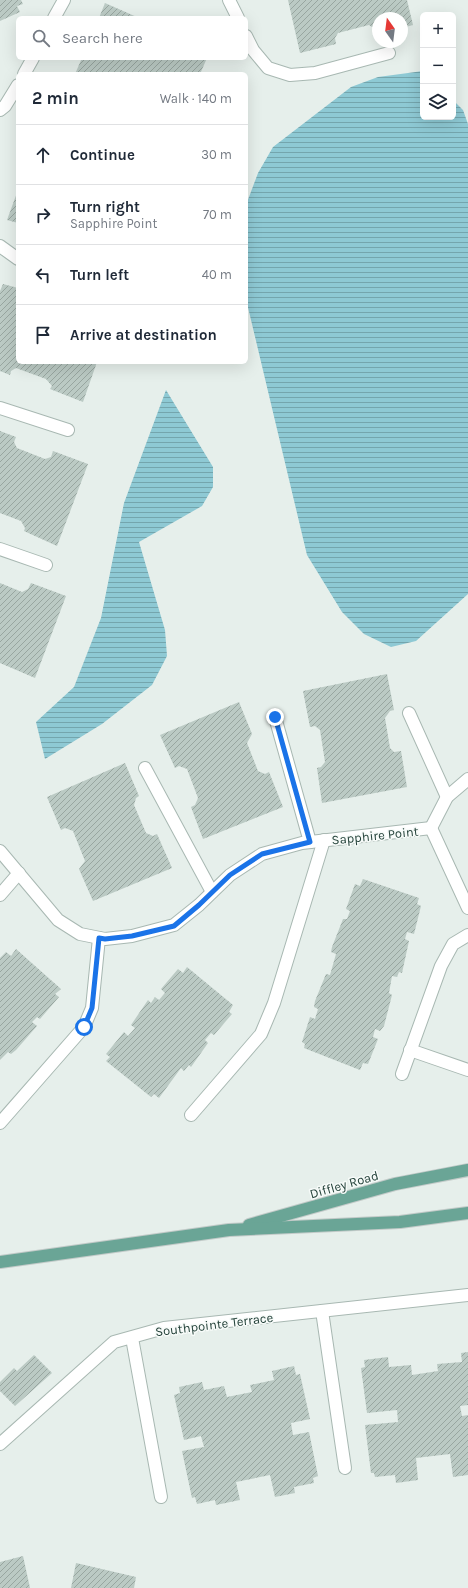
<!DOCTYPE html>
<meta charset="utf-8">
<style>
:root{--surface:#fff;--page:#f2f2f3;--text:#1f2937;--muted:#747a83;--line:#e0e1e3}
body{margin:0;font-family:Karla,sans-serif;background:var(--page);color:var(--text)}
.controls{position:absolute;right:12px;top:12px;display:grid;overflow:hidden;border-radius:6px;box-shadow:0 4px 16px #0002}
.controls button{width:36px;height:36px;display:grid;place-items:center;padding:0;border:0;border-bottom:1px solid var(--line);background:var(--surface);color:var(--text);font:20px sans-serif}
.compass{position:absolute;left:372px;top:12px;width:36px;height:36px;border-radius:50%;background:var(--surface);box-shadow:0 4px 16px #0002;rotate:346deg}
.stop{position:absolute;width:12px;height:12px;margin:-9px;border:3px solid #1a73e8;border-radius:50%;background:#fff}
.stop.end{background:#1a73e8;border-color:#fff;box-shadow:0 1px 4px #0008}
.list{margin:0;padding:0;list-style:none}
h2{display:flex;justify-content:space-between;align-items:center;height:52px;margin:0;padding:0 16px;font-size:17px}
h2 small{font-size:13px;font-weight:400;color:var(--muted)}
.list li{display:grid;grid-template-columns:26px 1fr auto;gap:12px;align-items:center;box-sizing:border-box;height:60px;padding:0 16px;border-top:1px solid var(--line)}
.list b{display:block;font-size:15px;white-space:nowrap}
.list p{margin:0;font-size:13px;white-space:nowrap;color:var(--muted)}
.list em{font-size:13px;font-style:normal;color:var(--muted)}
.icon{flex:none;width:22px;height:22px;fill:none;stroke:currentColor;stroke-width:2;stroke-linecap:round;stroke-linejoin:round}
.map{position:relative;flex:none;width:468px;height:1588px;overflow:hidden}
.search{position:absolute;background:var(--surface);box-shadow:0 4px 16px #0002;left:16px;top:16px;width:232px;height:44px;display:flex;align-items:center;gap:10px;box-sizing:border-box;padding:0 14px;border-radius:6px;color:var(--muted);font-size:15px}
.panel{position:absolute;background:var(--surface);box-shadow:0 4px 16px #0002;left:16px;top:72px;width:232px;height:292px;border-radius:6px}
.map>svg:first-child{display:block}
</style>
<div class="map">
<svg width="468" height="1588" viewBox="0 0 468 1588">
<defs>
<pattern id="water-rules" width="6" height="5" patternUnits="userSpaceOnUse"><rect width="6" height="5" fill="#8ec9d4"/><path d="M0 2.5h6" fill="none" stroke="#74a5ad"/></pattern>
<pattern id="building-hatch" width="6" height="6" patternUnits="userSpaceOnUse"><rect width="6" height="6" fill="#bbcac4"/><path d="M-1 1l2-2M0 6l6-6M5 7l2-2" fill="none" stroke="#98a6a0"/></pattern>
</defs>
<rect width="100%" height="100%" fill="#e6efeb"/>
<!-- water -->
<g fill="url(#water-rules)">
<polygon points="423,71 423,117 453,117 453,100 463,110 468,124 468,594 416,641 391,647 364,634 342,612 307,555 246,299 246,205 258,173 273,147 351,87 378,77"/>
<polygon points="166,390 213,467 213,487 202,506 139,542 165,630 167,656 152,685 102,724 45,759 36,722 74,687 101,618 124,503"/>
</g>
<!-- building -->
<g fill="url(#building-hatch)">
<polygon points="0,0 21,0 23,4 17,6 20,12 0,21"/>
<polygon points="288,0 407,0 413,25 402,28 402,18 378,18 378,34 376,34 375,29 369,25 338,33 335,38 336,44 300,53"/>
<polygon points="105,3 139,18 99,18"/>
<polygon points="82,58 207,58 200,74 75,74"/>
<polygon points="18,190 18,223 7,220"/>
<polygon points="3,284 18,288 18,362 97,362 83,402 50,389 52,386 46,379 16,368 11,371 10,375 0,371 0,291"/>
<polygon points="0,431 16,437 14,442 17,448 45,459 51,457 53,451 88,464 57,546 24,531 25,528 21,521 0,513"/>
<polygon points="0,583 22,592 28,589 31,583 66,596 35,678 0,663"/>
<polygon points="387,674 394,710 390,711 385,718 390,748 394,752 401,751 407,787 322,803 317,768 321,767 325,762 320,730 315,726 310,727 303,691"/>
<polygon points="239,702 252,734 247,743 258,771 265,774 269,772 283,807 203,839 191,807 195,805 198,798 187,769 179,766 175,768 160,735"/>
<polygon points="125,763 139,796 136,798 134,805 146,833 153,836 157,834 172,868 93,901 79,869 85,861 73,831 65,828 61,830 47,797"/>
<polygon points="363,879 419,898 417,904 421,906 414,934 407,932 405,939 409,941 402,973 399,972 397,977 392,976 389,993 392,995 384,1026 380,1031 375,1029 373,1037 378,1039 368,1064 363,1063 360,1070 304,1048 305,1044 302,1042 310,1017 315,1019 318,1009 314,1007 315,1001 326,974 330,975 336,954 331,952 332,947 343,919 347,919 350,911 346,909 355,884 360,886"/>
<polygon points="16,949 61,989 55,994 59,997 40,1019 37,1017 32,1022 37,1026 16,1050 11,1054 8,1052 0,1060 0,958 6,952 11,956"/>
<polygon points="187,967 233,1005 229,1012 232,1014 214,1035 211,1033 205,1040 208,1043 191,1067 189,1065 184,1071 181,1068 159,1098 154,1094 151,1097 106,1061 110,1057 106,1054 124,1032 128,1036 135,1028 131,1025 148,1000 151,1003 155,997 159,1000 165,993 161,989 178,969 183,973"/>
<polygon points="468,1352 468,1405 460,1406 462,1416 468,1415 468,1475 453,1477 450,1454 416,1458 418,1480 396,1483 395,1475 375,1477 374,1473 371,1473 365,1425 398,1422 397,1410 367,1413 361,1368 365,1367 364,1360 388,1357 389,1367 411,1365 412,1375 438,1371 437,1364 462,1362 461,1353"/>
<polygon points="34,1355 52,1373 15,1406 0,1391 0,1382 14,1368 17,1371"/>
<polygon points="294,1366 296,1375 300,1374 310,1419 291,1423 293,1435 309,1432 318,1476 313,1478 314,1483 294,1487 295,1493 275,1497 270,1475 236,1482 240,1500 216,1505 215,1500 197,1504 195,1497 192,1498 182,1451 204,1447 201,1436 184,1440 174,1395 180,1393 179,1387 202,1382 204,1390 224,1386 227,1397 252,1392 250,1385 274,1380 272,1371"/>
<polygon points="23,1556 30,1588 0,1588 0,1562"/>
<polygon points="76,1563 136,1577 134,1588 71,1588"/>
</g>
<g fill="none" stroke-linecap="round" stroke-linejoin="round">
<defs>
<g id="minor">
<polyline points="229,0 238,18"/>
<polyline points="54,18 64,0"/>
<polyline points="246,36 253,50 268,68 290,75 315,73 389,53"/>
<polyline points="24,74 33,58"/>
<polyline points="0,110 5,106 18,85"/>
<polyline points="0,246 18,259"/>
<polyline points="0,408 68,430"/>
<polyline points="0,549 46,565"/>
<polyline points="409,713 447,797"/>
<polyline points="275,717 310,842"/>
<polyline points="145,768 212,892"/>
<polyline points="431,828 468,908"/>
<polyline points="431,828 447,797 468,779"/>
<polyline points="0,851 58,920 80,934 105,939 132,936 174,925 199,905 230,875 262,854 302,843 431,828"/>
<polyline points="0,895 19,873"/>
<polyline points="410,1050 468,1070"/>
<polyline points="402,1074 441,966 453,944 468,935"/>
<polyline points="191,1115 261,1034 274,1003 324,840"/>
<polyline points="0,1123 84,1027 92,1008 99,938"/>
<polyline points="322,1311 345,1468"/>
<polyline points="132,1338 161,1497"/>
<polyline points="0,1444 114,1342 164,1328 468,1295"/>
</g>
<g id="major">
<polyline points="249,1225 395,1184 468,1170"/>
<polyline points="0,1262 229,1230 400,1222 468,1213"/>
</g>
</defs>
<!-- minor casing -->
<use href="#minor" stroke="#a8b8b2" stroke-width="14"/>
<!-- major casing -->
<use href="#major" stroke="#c2cac8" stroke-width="14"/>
<!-- minor -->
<use href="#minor" stroke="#fff" stroke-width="12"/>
<!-- major -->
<use href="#major" stroke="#6aa596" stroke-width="12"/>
</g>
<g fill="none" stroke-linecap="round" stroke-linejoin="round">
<!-- route -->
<polyline stroke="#1a73e8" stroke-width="5" points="84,1027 92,1008 99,938 105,939 132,936 174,926 199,905 230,875 262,854 310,842 275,717"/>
</g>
<g text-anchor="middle" stroke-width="3" stroke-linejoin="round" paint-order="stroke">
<!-- street labels -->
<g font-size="13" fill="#24423a" stroke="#f7fbf9">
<text transform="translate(375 835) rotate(-6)" y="5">Sapphire Point</text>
<text transform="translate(344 1184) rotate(-16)" y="5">Diffley Road</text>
<text transform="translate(214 1324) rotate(-7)" y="5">Southpointe Terrace</text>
</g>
</g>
</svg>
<div class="controls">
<button>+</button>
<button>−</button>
<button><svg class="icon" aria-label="layers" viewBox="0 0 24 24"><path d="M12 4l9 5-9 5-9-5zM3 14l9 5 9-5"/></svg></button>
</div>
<svg class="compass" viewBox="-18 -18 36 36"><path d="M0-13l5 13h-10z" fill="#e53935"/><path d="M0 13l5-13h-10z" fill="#747a83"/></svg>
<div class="stop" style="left:84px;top:1027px"></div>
<div class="stop end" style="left:275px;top:717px"></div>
<div class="search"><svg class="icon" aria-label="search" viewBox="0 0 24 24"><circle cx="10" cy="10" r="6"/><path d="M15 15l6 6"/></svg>Search here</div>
<section class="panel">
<h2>2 min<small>Walk · 140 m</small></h2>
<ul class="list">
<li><svg class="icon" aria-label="ahead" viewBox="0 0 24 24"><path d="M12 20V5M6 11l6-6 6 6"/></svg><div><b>Continue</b></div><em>30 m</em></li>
<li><svg class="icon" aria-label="right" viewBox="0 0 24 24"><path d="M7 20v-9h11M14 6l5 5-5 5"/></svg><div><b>Turn right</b><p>Sapphire Point</p></div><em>70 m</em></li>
<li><svg class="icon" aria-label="left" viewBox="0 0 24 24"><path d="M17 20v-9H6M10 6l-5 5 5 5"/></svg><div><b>Turn left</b></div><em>40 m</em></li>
<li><svg class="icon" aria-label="arrive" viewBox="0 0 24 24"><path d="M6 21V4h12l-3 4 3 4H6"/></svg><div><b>Arrive at destination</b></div></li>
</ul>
</section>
</div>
